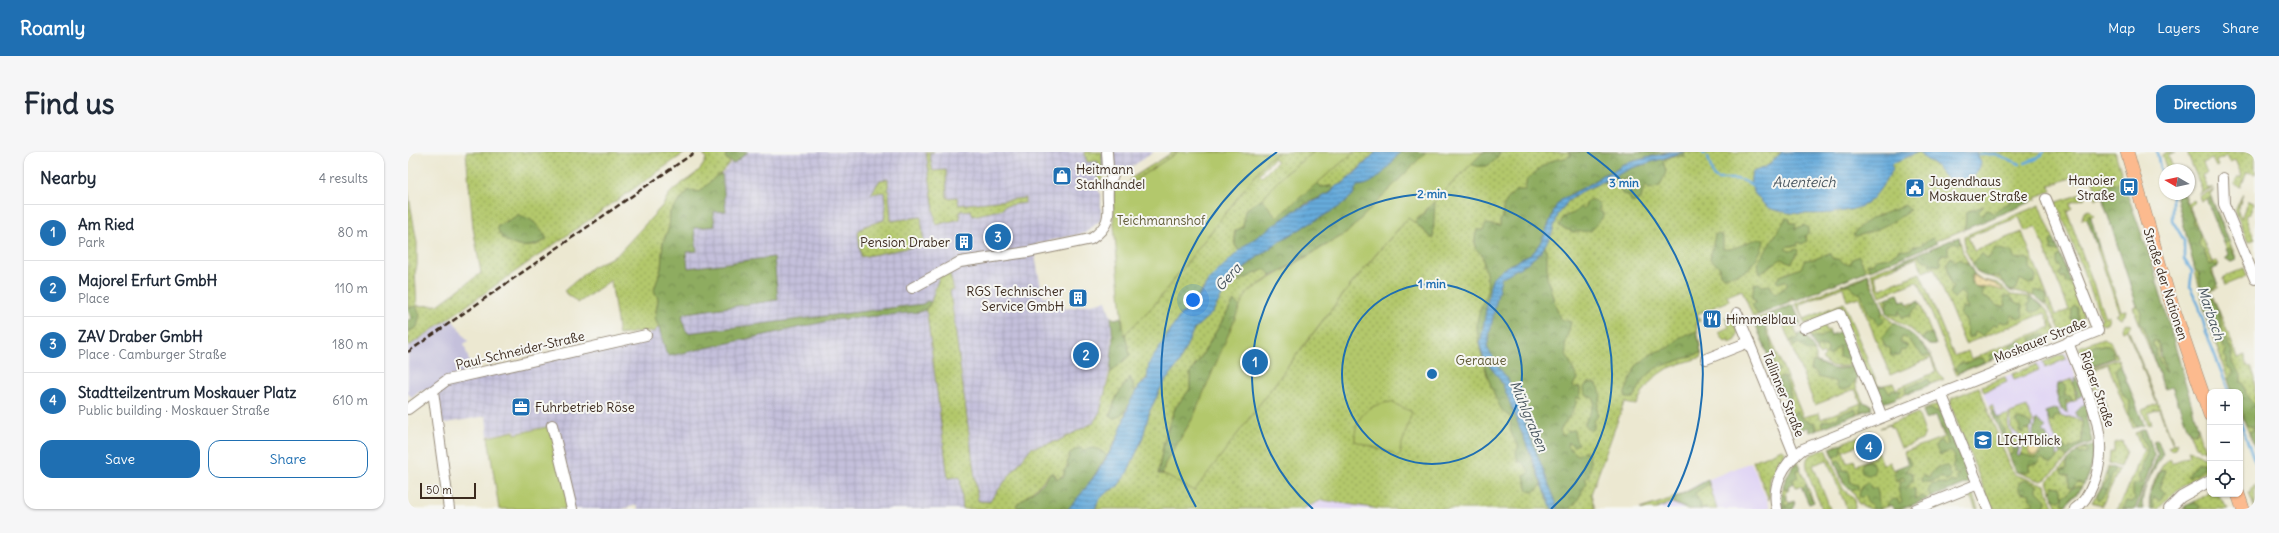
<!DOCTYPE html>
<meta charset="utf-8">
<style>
:root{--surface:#fff;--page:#f6f6f7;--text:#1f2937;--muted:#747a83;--line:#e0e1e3;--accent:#1f6fb2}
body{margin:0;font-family:Delius,sans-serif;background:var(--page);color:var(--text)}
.controls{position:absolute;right:12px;bottom:12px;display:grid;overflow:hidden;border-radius:8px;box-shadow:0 1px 3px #0004}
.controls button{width:36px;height:36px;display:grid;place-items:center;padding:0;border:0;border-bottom:1px solid var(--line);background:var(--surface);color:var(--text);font:20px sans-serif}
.compass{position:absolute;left:1751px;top:12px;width:36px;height:36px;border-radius:50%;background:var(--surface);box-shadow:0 1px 3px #0004;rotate:279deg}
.scale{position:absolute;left:12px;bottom:10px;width:56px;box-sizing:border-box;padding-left:4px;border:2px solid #3b2a1e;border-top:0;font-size:11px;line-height:14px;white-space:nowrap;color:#3b2a1e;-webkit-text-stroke:3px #f6f6f2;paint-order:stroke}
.you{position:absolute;left:785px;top:148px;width:14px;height:14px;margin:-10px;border:3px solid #fff;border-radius:50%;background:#1a73e8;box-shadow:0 0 0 6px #1a73e833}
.badge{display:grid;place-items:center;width:26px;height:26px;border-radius:50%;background:var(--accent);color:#fff;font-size:13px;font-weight:700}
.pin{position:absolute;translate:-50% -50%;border:2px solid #fff;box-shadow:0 1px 4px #0006}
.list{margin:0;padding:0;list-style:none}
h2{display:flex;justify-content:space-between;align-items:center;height:52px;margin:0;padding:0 16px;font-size:17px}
h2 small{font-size:13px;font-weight:400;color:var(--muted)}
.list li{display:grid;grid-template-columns:26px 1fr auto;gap:12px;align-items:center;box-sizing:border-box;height:56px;padding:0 16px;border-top:1px solid var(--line)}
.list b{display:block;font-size:15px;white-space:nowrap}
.list p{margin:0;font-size:13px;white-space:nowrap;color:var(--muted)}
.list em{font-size:13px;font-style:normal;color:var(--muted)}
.actions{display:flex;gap:8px;padding:12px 16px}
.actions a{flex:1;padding:9px 0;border:1px solid var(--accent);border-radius:12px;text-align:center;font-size:14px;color:var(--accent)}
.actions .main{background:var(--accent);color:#fff}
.icon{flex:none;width:22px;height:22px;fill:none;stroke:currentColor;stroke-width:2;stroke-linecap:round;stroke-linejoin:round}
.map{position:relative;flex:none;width:1847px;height:357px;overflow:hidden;border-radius:12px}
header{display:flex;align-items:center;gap:24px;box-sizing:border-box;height:56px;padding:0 20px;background:var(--accent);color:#fff}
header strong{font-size:19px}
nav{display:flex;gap:22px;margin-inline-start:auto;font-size:14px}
.intro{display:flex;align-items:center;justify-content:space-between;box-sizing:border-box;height:96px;padding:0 24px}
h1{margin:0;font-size:28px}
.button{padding:10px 18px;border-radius:12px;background:var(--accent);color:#fff;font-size:14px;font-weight:700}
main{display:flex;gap:24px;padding:0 24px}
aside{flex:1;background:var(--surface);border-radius:12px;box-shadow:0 1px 3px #0004}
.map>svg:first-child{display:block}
</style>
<header>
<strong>Roamly</strong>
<nav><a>Map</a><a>Layers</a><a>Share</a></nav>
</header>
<div class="intro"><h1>Find us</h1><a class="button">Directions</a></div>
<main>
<aside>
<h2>Nearby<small>4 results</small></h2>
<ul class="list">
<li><span class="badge">1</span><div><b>Am Ried</b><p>Park</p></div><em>80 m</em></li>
<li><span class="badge">2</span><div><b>Majorel Erfurt GmbH</b><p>Place</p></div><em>110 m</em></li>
<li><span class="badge">3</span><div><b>ZAV Draber GmbH</b><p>Place · Camburger Straße</p></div><em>180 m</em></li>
<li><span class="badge">4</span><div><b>Stadtteilzentrum Moskauer Platz</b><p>Public building · Moskauer Straße</p></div><em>610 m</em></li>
</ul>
<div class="actions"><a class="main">Save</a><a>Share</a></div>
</aside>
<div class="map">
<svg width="1847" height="357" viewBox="0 0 1847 357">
<defs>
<pattern id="industrial-grid" width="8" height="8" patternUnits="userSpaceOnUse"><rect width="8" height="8" fill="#c4c0db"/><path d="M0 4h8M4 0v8" fill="none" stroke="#a9a5bc"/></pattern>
<pattern id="grass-dots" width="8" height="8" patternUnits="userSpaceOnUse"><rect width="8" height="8" fill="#b3c86c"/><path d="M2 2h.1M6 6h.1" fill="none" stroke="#93a358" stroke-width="1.8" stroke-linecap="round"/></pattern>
<pattern id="forest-crowns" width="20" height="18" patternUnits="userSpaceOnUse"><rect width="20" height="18" fill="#8eac60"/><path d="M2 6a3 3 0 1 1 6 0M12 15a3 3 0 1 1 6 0" fill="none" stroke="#758c4f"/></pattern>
<pattern id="sand-dots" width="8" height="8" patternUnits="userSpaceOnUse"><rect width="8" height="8" fill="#eeda9e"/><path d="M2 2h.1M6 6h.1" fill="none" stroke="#cdbb88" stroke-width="1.8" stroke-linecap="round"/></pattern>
<pattern id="water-rules" width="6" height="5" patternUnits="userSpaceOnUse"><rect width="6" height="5" fill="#66abdc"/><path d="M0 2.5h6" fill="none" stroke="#558bb2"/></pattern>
</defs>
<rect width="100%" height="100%" fill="#f6f6f2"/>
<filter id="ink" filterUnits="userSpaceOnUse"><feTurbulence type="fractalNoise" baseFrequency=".025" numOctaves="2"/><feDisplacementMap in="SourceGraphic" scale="8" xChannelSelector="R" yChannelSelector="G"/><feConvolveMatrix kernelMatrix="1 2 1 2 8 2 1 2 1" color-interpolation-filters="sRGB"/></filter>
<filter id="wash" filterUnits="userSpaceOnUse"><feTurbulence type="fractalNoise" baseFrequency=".012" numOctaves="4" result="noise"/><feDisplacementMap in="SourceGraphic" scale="16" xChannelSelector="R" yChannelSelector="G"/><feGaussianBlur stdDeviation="0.9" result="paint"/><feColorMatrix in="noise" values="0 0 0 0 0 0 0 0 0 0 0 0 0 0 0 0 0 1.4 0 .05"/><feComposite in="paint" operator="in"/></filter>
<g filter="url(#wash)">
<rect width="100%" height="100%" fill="#ece8d1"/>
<!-- built -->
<g fill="#e0d4f4">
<polygon points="1658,200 1683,262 1678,264 1684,290 1632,312 1601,302 1573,234"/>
<polygon points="1343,310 1362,355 1358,357 1232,357 1268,345 1294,330"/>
<polygon points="914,348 972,357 894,357"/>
</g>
<!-- industrial -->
<polygon fill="url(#industrial-grid)" points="333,0 746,0 720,17 694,14 694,27 690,29 690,38 693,42 693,68 677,81 628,92 627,104 635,145 641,144 644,155 656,153 657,157 698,149 703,165 704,206 692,260 685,271 650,289 623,296 581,350 570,349 542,138 546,138 531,125 523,150 517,158 519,162 540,326 552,325 555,357 230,357 229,353 214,357 164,357 144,273 108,281 107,278 80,284 78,264 33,272 28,237 30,234 244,181 251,175 276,64"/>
<!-- railway -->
<polygon fill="#c4c0db" points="43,166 60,189 56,192 65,222 28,237 12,239 4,246 0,241 0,195"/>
<!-- grass -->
<g fill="url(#grass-dots)" stroke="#777945" fill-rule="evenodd">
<path d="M 58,0 L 278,0 L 1,194 L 0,180 L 9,175 L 0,156 L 0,39 L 9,91 L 9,113 L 7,121 L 9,154 L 30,153 L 73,121 L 65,75 ZM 99,68 L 139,87 C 122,100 106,95 91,82 L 94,73 Z"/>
<path d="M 294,0 L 319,0 L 317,5 L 322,11 C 313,23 302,30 292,40 L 281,38 L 262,60 L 261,75 L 255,90 L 253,116 L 247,138 L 250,147 L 247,167 L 251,175 L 244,181 L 238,179 L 211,183 L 203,128 L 170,151 L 156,139 L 184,115 L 209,103 L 256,52 C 262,31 293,27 298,6 Z"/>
<polygon points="518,0 526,0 521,1 525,19 538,18 539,46 549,45 551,53 617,46 617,51 596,54 595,57 565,64 563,58 552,59 552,67 528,73"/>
<polygon points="676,0 694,0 694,27 690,29 690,9 679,10"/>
<polygon points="765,0 770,0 721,32 722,27"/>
<path d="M 871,0 L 906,0 L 876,22 L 854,47 L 837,58 L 835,75 L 827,79 L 827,93 L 831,99 L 801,128 L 780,159 L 773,162 L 741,212 C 742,229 735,227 728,240 L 722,225 L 709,244 L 702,263 L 708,266 L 718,258 L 714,276 L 699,304 L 691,297 L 662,301 C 657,312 664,319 649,327 L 647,322 L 640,323 C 632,335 615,343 610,356 L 613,357 L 555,357 L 552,325 L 540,326 L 519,162 L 517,158 L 523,150 L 531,125 L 541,118 L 546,138 L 542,138 L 570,349 L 581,350 L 623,296 L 650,289 L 685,271 L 692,260 L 702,221 L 722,203 L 716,183 L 746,153 L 858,9 ZM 866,6 L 869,10 L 854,25 L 851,22 Z"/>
<polygon points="946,0 968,0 934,32 925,37 923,34 913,35 909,31"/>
<path d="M 1075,0 L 1707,0 L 1715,27 L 1713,30 L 1692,36 L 1693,41 L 1699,42 L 1722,101 L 1736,162 L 1745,177 L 1751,194 L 1752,205 L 1756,209 L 1759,221 L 1757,237 L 1725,155 L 1729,154 L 1694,45 L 1688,47 L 1687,42 L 1689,39 L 1683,24 L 1667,30 L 1665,25 L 1641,34 L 1643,39 L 1628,45 L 1629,47 L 1345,165 L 1334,138 L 1319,144 L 1321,149 L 1289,162 L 1292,169 L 1288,170 L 1294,205 C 1257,217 1247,216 1228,253 L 1216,251 L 1183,342 L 1187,357 L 972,357 L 914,348 L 894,357 L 687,357 L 690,349 L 698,341 L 710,334 L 720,319 L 734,288 L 742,258 L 755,232 L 770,213 L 786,177 L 804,161 L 822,130 L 826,127 L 829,130 L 857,117 L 864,124 L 841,139 L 832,155 L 826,149 L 790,210 C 778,222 787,226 781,238 C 778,244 772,249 768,255 C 759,270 753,304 750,322 L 755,322 L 786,338 C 857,248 923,151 1000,66 L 1006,70 Z"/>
<polygon points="1759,0 1767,0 1760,3 1766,18 1759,18 1754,3"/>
<polygon points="1779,0 1847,0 1847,22 1839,20 1833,35 1826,32 1829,26 1834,24 1827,8 1822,10 1819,4 1808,9 1810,14 1808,15 1804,7 1795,11 1799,21 1794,23 1799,36 1805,36 1790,42 1794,38"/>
<polygon points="480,27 483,69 513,65 516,93 453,105 450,79 457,74 476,68 478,56 476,40 463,42 472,28"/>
<polygon points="1806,38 1802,42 1829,108 1823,110 1817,106 1821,104 1799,47 1793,49 1791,44"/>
<polygon points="1675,41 1677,46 1662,51 1664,56 1659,59 1697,165 1701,164 1700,170 1696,172 1689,169 1694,167 1651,57 1646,58 1644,48 1646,47 1647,51"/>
<polygon points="1835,41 1830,59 1833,66 1840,49 1846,51 1842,62 1837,64 1847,87 1840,90 1827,59"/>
<polygon points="1768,42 1776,42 1779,51 1785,48 1786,51 1781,54 1804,110 1809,109 1811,113 1804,118 1811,136 1803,139 1830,206 1838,203 1839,214 1843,215 1847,226 1847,296 1832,259 1832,240 1824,240 1798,162"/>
<path d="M 1632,53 L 1676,162 L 1670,173 L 1653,179 L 1640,155 L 1629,145 L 1602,139 L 1592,128 L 1570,121 L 1557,98 L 1556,84 ZM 1611,65 L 1617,79 L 1628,75 L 1661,158 L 1647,163 L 1614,80 L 1566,99 L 1560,85 Z"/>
<polygon points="1681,58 1686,64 1681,66 1713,159 1718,158 1717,163 1713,166 1707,162 1711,160 1679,67 1674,68 1674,66 1676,60"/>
<path d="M 1551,85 L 1555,101 L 1566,122 L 1574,128 L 1590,131 L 1603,143 L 1622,145 L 1631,150 L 1640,160 L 1648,179 L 1647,182 L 1548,222 L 1511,131 L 1507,130 L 1472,144 L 1463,121 ZM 1509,106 L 1515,120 L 1526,116 L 1557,192 L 1637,161 L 1643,175 L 1563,207 L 1560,199 L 1546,204 L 1512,121 L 1472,137 L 1466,123 Z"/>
<polygon points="1836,116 1839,124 1817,133 1815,127 1817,124"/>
<path d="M 1460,122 L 1476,161 L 1482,168 L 1515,193 L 1523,204 L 1531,222 L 1536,227 L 1472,252 L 1434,160 L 1397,172 L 1388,152 ZM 1435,135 L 1439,149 L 1451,145 L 1482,223 L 1523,206 L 1528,220 L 1488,237 L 1486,231 L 1470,234 L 1436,151 L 1396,167 L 1391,153 Z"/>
<polygon points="1490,142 1493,150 1498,149 1499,153 1511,149 1528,193 1521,193 1500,175 1481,164 1474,148"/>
<path d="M 1385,153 L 1393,172 L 1386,175 L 1389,183 L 1396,181 L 1408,203 L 1408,209 L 1424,217 L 1448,213 L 1448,234 L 1455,250 L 1463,253 L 1463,257 L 1402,280 L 1400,275 L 1390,279 L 1346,168 ZM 1373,168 L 1407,253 L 1447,237 L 1453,251 L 1413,267 L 1411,261 L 1395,265 L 1358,174 Z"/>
<polygon points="1323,163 1330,182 1328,188 1322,191 1321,188 1317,190 1311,180 1321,175 1317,165"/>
<path d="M 1416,171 L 1418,179 L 1421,178 L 1423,183 L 1434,179 L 1448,210 C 1436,214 1423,219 1414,207 L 1417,204 L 1415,201 L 1412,203 L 1410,201 L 1399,178 Z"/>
<polygon points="1717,171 1724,173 1720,177 1766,292 1770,291 1768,297 1762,298 1760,295 1765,293 1751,257 1740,261 1744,272 1740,273 1734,258 1749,252 1719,178 1714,179 1713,175"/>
<polygon points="1695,186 1702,189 1709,205 1678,217 1671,195"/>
<polygon points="1653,203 1657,203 1658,207 1637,216 1635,210"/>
<polygon points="1710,207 1736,273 1725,276 1700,212 1685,218 1692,235 1686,238 1679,218"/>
<polygon points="1628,213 1631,218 1606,228 1604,222"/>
<polygon points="1597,225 1599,230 1576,240 1574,234"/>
<polygon points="1664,227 1669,248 1659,252 1660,261 1653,257 1648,241 1650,232"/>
<polygon points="1571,235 1605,322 1637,333 1647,357 1584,357 1542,252 1544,246"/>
<polygon points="1530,252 1562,330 1494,357 1486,357 1484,353 1472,357 1461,357 1450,351 1446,342 1435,331 1422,296 1463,279 1466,287 1435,299 1439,311 1446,308 1448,313 1468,304 1466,300 1470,299 1475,313 1482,310 1486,318 1500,312 1496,300 1536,285 1528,263 1518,267 1515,258"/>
<polygon points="1584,253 1589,266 1601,262 1600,277 1611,290 1603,295 1606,297 1611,295 1609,303 1611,305 1615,295 1619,295 1626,290 1627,269 1642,307 1671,295 1638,327 1633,329 1608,320 1582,254"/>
<polygon points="1619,255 1625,270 1622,277 1624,288 1616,291 1611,283 1603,277 1602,261"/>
<polygon points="1649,256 1654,265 1665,265 1675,271 1674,292 1658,298 1653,290 1648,288 1637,260"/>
<polygon points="1510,261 1517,281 1514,288 1493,296 1485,276 1483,276 1481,273 1472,276"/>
<polygon points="1790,276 1797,299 1787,295 1780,277 1783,281 1790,280"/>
<polygon points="1737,277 1747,303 1727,357 1709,357 1716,343 1717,343 1736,297 1733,295 1727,281"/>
<polygon points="1714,289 1718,300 1712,315 1701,311 1702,300 1706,300 1706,291"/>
<path d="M 1685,293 C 1687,318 1673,343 1652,357 L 1650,356 L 1639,330 L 1672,297 Z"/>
<polygon points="1374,297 1377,299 1376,305 1362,326 1361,348 1345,309"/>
<path d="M 1418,297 L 1435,337 L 1446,347 L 1447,357 L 1439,357 L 1419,308 L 1405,313 L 1422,357 L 1414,357 C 1411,347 1392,312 1401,304 C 1405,301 1413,299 1418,297 Z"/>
<path d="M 1780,299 L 1789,301 L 1799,307 L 1799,318 L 1768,339 L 1750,357 L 1742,357 C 1738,346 1751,311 1762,307 L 1764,311 L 1782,304 Z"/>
<path d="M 1389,309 L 1406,350 L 1401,352 L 1393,334 L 1388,335 L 1386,331 L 1380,334 L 1381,338 L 1377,341 L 1381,351 L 1386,349 L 1387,353 L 1385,357 L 1374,357 C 1372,338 1377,324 1389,309 Z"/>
<polygon points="1700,314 1711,318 1694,354 1684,350 1694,334"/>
<polygon points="1300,328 1309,357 1278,357 1264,351 1248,357 1232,357 1268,345"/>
<polygon points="1847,333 1847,357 1841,341 1844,340 1843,336"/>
<polygon points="1563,338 1570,357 1568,357 1562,344 1529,357 1517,357"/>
<polygon points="1802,340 1802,342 1810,342 1820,357 1774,357"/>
</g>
<!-- forest -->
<g fill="url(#forest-crowns)" stroke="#646b3f" fill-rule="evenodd">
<polygon points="321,0 340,0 325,12 317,5"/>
<polygon points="992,0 1018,0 939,81 864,124 857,117 829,130 826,127 843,110 873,88 931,55 945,43 949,34 980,15"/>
<path d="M 1075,0 L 1092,0 C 1086,13 1077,18 1062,12 Z"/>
<path d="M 1162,0 L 1262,0 L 1215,12 L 1208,18 L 1194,23 L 1184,31 L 1154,47 L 1148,54 L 1135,86 L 1126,100 L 1095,117 L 1085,125 L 1072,194 C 1076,210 1088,219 1095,233 C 1110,265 1120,300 1134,333 L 1125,340 L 1120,339 L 1116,324 L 1120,322 L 1121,318 L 1114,310 L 1110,310 L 1108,300 L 1111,294 C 1103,282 1101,280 1103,266 C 1101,263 1096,262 1094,258 C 1083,241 1068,191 1069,171 C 1070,159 1076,150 1079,139 C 1082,126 1074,115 1075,104 L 1067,96 L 1067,85 L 1069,78 L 1075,78 L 1078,72 L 1092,74 L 1092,68 L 1095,65 C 1093,54 1099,47 1108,38 L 1117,38 L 1119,27 C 1126,22 1137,11 1146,8 C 1151,7 1157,7 1163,3 Z"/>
<polygon points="1275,0 1276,4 1264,4 1255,9 1258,20 1252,34 1241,37 1238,34 1235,38 1233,47 1224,51 1220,43 1214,42 1213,39 1219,25 1215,28 1210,26 1196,32 1195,29 1224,16"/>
<polygon points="314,22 318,59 305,60 307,74 286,76 289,99 278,100 280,116 366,105 370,148 278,161 274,164 277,177 280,181 515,152 519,149 523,150 517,158 512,160 425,168 261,204 258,201 251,175 247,167 250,147 246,138 253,116 255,90 261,75 262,60 281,38 292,40 308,24"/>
<polygon points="909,30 913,35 924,34 925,37 922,41 899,51 831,99 827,93 827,79 835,75 837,58 854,47 869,65"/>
<path d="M 1713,30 L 1716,33 L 1743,108 L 1790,276 L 1787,282 L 1783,281 L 1780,277 L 1764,235 L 1757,237 L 1754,231 L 1736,176 L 1732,170 L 1733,160 L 1728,151 L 1695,48 L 1699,42 L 1689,39 L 1692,36 ZM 1745,189 L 1749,189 C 1752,196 1756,213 1758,221 L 1749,204 L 1748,196 L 1745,194 Z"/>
<path d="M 1768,42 L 1774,42 L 1785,66 L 1786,73 L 1788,73 L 1792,82 L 1791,93 L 1796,98 L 1801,112 L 1806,112 L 1810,115 L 1802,118 L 1810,132 L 1807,136 L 1802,138 L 1802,141 L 1811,162 L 1816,184 L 1824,199 L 1824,211 L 1834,224 L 1833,230 L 1835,231 C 1837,241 1840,247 1847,254 L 1847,296 L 1841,280 L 1845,278 L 1845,275 L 1838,273 L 1835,266 L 1836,262 L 1832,258 L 1832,240 L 1824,240 L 1820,228 L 1825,221 L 1823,217 L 1818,214 L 1819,207 L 1816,204 L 1818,198 L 1814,195 L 1814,190 C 1800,185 1798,162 1794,147 L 1798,143 L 1793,138 L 1791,120 L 1787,118 Z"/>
<polygon points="1617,45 1623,50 1557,77 1558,60 1576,54 1570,60 1572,62 1575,62 1579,57 1586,62 1594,54 1602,51 1603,48"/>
<polygon points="1802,45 1821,89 1818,91 1816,91 1799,49"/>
<polygon points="1027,49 1025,87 1007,71"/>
<polygon points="1180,49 1188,49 1192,53 1191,59 1195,61 1195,65 1183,79 1165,80 1151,74 1155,65 1166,61 1172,55 1175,57"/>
<path d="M 1497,53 L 1502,58 C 1485,71 1468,79 1448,84 L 1445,83 C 1457,64 1479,62 1497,53 Z"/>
<path d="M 110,63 C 124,65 132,75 139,87 C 123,99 95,97 89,75 Z"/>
<polygon points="1682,63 1691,95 1689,95 1679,67 1677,67"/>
<polygon points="1378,66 1382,67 1382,71 1388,71 1387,77 1396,73 1400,76 1400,81 1397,84 1399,89 1394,92 1390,90 1389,94 1380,94 1377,97 1382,99 1389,97 1390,99 1384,111 1373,107 1352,121 1349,112"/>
<path d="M 1310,82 L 1315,84 L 1315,97 C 1330,99 1340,86 1356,87 C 1356,96 1347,110 1340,117 C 1334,122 1324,123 1316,125 L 1312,122 L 1311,114 L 1302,107 L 1307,83 Z"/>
<polygon points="1551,85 1552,91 1549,92 1547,90 1540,94 1540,103 1534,102 1532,107 1533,113 1522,114 1521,109 1515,108 1511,103 1492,112 1485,112"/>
<polygon points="1524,86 1529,91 1462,118 1459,111 1464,112 1468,107 1482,105 1493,97 1502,98 1505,94 1511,94"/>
<polygon points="1645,86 1651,99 1644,98 1642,90"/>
<path d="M 1137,94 L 1139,103 L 1139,126 L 1152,167 L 1163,170 L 1157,193 L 1158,202 L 1170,228 L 1167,229 L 1165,235 L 1172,235 L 1172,247 L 1168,245 C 1170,259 1157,267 1152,279 L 1155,284 L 1160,279 L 1166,278 L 1168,288 L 1171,292 L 1165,294 L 1161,290 L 1159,294 L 1170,303 L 1176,299 C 1185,304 1182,314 1181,323 L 1177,326 L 1179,331 C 1172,340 1171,351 1161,357 L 1149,357 L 1130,304 L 1079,195 L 1092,126 L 1125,107 Z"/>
<path d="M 1587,96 L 1604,100 L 1606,106 L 1610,107 L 1615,106 L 1622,108 L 1622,116 L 1628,124 L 1627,130 L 1621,132 L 1612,127 L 1609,136 L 1605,139 C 1596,137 1597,131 1593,125 C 1590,121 1574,132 1564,112 L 1574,102 L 1579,106 L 1583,104 Z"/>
<polygon points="1822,96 1829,108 1823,110 1817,106 1821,104 1818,97"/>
<polygon points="1421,101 1425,107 1431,107 1437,112 1443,111 1444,107 1451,104 1458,119 1388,148 1385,145 1381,147 1381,151 1350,163 1344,153 1348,150 1344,146 1346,132 1351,131 1354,134 1362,133 1367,142 1379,134 1379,131 1377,129 1370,131 1368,129 1372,124 1393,116 1397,108 1407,107"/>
<polygon points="1652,103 1663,131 1657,131 1657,125 1653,125 1651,123 1654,117 1649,111 1649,105"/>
<polygon points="1543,105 1547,110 1551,107 1562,114 1566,122 1563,124 1563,131 1568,136 1576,137 1574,145 1583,148 1589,154 1598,154 1596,144 1602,144 1606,149 1614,153 1615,164 1611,166 1604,163 1601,170 1596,171 1593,169 1589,173 1585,173 1575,184 1567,180 1566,185 1560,185 1558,168 1552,163 1554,156 1560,157 1556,149 1557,144 1552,140 1546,146 1542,142 1545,134 1542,131 1539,111"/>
<polygon points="1460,122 1462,132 1467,138 1475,158 1473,163 1477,168 1471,172 1467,169 1467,166 1461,163 1453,142 1445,139 1443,133 1433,133 1450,128"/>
<polygon points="1628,138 1634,140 1639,144 1638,152 1625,143"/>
<polygon points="1490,142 1493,150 1498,149 1501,155 1511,149 1511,153 1503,161 1502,164 1494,165 1491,159 1490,163 1479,162 1478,151 1481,151 1478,146"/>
<polygon points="1622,145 1635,154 1630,159 1623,160 1621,158 1620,152 1622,150 1620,148"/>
<polygon points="826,149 832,155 785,266 757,312 755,322 750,322 756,290 763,268 767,256 782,237 782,221 790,210"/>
<polygon points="1385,153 1393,172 1388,174 1384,171 1377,171 1372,166 1367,168 1360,163"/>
<polygon points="8,154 12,163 9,175 0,180 0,168 3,167 0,156"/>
<polygon points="1667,154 1670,156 1670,168 1666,170 1663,167 1664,157"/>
<polygon points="703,165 707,167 713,165 722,203 702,221 705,189"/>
<polygon points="1487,170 1507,185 1523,204 1515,204 1499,186 1494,185 1492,190 1499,193 1500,196 1496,199 1493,198 1491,204 1483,204 1482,196 1477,195 1474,186"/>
<polygon points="1351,171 1357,171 1359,183 1362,186 1364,198 1368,204 1366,211 1372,218 1367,221 1348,173"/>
<polygon points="1289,179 1293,201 1248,216 1237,226 1225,246 1218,246 1217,241 1228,214 1245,201 1262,195 1272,185"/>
<polygon points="1422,180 1423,183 1431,180 1435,181 1442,196 1440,199 1448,210 1443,212 1438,206 1431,205 1431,193 1423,203 1419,203 1420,197 1418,194 1413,196 1411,194 1408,197 1402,185 1413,185"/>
<polygon points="1396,181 1407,200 1399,199 1391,191 1386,194 1383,188 1390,187 1391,182"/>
<polygon points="1524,182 1528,193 1521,193 1515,188 1516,184"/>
<polygon points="1634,182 1639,185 1624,190 1623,186"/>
<polygon points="1609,190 1614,191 1614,195 1602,199 1602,193"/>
<polygon points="1687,193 1701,194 1705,199 1705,206 1686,213 1682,211 1678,215 1672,200 1676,196 1680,198"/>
<polygon points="1594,199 1598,200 1598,202 1582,208 1581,203"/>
<polygon points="1570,206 1575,206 1577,210 1550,221 1547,216 1552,211 1557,212"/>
<polygon points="1405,209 1429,218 1448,213 1449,226 1442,236 1434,238 1428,234 1429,230 1410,225 1408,220 1403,218"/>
<path d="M 1712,212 L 1736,273 L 1729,275 L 1725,269 L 1726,267 L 1721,263 L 1722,249 C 1712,244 1710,227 1708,217 Z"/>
<path d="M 722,225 L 728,240 C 724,248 715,266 705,266 L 702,263 L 709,244 Z"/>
<path d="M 1371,225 L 1376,225 C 1379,230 1382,239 1383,245 L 1382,247 L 1378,248 L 1369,227 Z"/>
<path d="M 1668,226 L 1675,242 L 1672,245 L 1667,246 L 1669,241 C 1666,234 1663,233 1668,226 Z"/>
<polygon points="1520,227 1523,232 1499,242 1497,239 1498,236"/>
<polygon points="1181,231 1187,231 1191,235 1193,245 1190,251 1189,265 1186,269 1186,277 1182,278 1177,274 1177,271 1187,250 1185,246 1177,242 1176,235"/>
<path d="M 1655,231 L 1658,234 L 1656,244 L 1662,244 L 1665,249 L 1657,249 L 1660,258 L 1657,260 C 1649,253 1648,242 1650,232 Z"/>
<polygon points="1466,233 1470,235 1477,234 1481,241 1485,237 1493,239 1489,246 1475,251 1474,248 1470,248"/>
<polygon points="1692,238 1704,269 1699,272 1690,240"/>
<polygon points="1455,250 1463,253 1463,257 1453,260 1453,253"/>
<polygon points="1678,250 1683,263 1678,264 1684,290 1671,295 1659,306 1657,303 1653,302 1651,298 1656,293 1658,298 1674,291 1674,269 1668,264 1668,260"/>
<polygon points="1649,256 1653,264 1648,263 1645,269 1641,269 1637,260"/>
<polygon points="1447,257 1449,262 1416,275 1413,273 1415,269 1429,267 1432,262"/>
<path d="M 1522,257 L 1534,261 L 1562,330 L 1524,345 L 1520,340 L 1523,333 L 1535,331 L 1538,333 L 1543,329 L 1547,331 L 1550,329 L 1548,325 L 1551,323 L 1545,320 L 1547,318 L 1544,316 L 1547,305 L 1543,299 L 1532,303 L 1527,294 L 1531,289 L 1534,289 L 1537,294 L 1540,292 C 1539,285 1531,272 1528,263 L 1518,267 L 1515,260 Z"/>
<polygon points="1586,259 1589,266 1591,265 1593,273 1596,276 1598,287 1596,289 1584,261"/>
<polygon points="1389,260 1396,268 1407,271 1409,277 1402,280 1400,275 1390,279 1384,262"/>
<polygon points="1612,267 1618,269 1624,274 1622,277 1616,278 1615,281 1611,279 1612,275 1608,269"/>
<polygon points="1629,268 1638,275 1634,279 1639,283 1639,288 1641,288 1644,295 1649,298 1649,307 1642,312 1633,306 1629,312 1621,313 1621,319 1618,321 1608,320 1601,303 1605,301 1604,297 1611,295 1609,303 1611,305 1613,302 1628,306 1634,300 1631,294 1633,290 1626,288 1625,279"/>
<path d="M 1737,277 L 1747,303 L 1727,357 L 1715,357 L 1718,349 L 1725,350 L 1727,346 L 1725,344 L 1725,332 L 1733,331 L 1730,325 L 1734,319 L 1734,311 C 1740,301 1743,294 1732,286 L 1732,279 Z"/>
<path d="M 1748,288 L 1750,289 L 1755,302 C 1747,316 1731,339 1735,357 L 1729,357 L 1750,302 L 1745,289 Z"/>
<polygon points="1436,290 1432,302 1426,305 1423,297"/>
<polygon points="1685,293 1683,313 1676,332 1670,330 1664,336 1661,335 1661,324 1654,322 1653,318 1659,317 1659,309 1670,299 1672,302 1679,300 1679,298 1675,296"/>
<path d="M 671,296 L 677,298 C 686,294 692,297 699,304 L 674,342 L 660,357 L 610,356 L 608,353 L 634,332 L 644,320 L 649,327 L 656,324 L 656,318 L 661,314 L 659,311 L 662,301 Z"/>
<path d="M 1498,305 L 1500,305 L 1503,312 L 1498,319 L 1504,321 C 1508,332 1502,329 1499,336 L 1507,337 L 1507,347 L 1515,344 L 1519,347 L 1494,357 L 1486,357 L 1484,353 L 1479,354 L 1480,351 L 1486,347 L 1490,348 L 1491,352 L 1494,351 L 1490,337 L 1492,331 L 1497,328 L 1495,325 L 1492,326 L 1493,329 L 1487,329 L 1489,326 L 1485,322 L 1489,318 L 1487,317 L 1500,312 Z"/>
<polygon points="1430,308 1433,310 1435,318 1441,319 1443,331 1450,333 1450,337 1443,339 1437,333 1427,310"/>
<circle cx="1460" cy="316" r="7"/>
<polygon points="1789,311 1796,311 1795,317 1789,322 1784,323 1783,325 1779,325"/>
<polygon points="1386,312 1391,313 1393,317 1389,318 1390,324 1385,328 1386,331 1380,334 1381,337 1377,338 1375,333"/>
<polygon points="1539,314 1541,316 1540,320 1543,323 1542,327 1538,329 1534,325 1524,330 1514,330 1513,327 1515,323 1521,325 1528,316"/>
<path d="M 1702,315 L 1706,316 L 1706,320 L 1704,322 C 1703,329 1698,344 1691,348 L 1689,343 L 1700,327 L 1699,321 Z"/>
<polygon points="1756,317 1758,319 1751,336 1757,341 1752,349 1746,346 1744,350 1746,356 1742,357 1742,343 1752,319"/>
<polygon points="1300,328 1301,332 1287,341 1293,356 1299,357 1278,357 1266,351 1266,347"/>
<polygon points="1617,328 1629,333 1629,339 1638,348 1636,357 1619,357 1619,354 1625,352 1625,350 1621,346 1622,342 1613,340 1610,334 1612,330"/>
<path d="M 1461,330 L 1463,336 L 1468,336 C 1472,342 1469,351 1473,357 L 1464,357 L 1464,353 L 1459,350 L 1457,343 L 1454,346 L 1451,344 L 1453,335 Z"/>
<polygon points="1397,333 1399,333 1399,340 1406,350 1401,352 1394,336"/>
<polygon points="1645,334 1652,335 1655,345 1652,348 1646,348 1643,340"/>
<polygon points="1666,335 1674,335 1658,353 1654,352 1656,343 1660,342 1661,339"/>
<polygon points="1374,341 1379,346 1376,350 1378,354 1386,349 1387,353 1385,357 1374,357 1373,355"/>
<polygon points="1786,350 1792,354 1791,357 1777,357 1777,354"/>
</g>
<!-- sand -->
<g fill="url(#sand-dots)" stroke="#94825e">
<path d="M 1566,123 C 1577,133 1586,127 1596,139 L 1586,136 L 1568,135 L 1563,128 Z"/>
<circle cx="1626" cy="298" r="5.5"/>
</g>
<!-- garden -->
<g fill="#b3c86c" stroke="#777945">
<polygon points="770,0 871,0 858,9 746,153 716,183 705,63 706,34 721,32"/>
<polygon points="906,0 946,0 869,65 854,47 876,22"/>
<path d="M 1018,0 L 1075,0 L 1006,70 L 1000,66 C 922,151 857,248 786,339 L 755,322 L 757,312 L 785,266 L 834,150 L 841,139 L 939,81 Z"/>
<path d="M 983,250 L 1004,260 L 992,298 L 993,302 L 989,306 L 984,301 L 947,289 C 946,265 960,252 983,250 Z"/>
<polygon points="143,274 162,357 91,357 80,285 106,279 107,282"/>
</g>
<!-- water -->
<g fill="url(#water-rules)" stroke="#506a7d">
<path d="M 968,0 L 992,0 C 981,14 968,34 949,34 L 945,43 L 931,55 L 873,88 L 843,110 L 822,130 L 804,161 L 786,177 L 770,213 L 755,232 L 742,258 L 734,288 L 720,319 L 710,334 L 698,341 L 690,349 L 687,357 L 660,357 C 678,337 694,315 707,291 C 716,273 718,252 731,235 C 734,232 737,230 739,227 L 741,212 L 773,162 L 780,159 L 789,148 L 801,128 L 836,94 L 886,59 L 922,41 L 928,34 L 934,32 L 948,20 Z"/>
<polygon points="1262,0 1276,0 1224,16 1175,39 1160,49 1150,63 1143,84 1132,101 1118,112 1093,126 1079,195 1088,212 1100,227 1105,241 1149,353 1149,357 1144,357 1094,231 1075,204 1072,194 1082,134 1085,125 1095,117 1126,100 1135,86 1148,54 1154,47 1184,31 1194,23 1208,18 1215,12"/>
<path d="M 1374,0 L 1511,0 L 1483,12 L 1485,18 C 1477,28 1470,44 1458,52 C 1440,63 1385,65 1364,57 C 1357,54 1348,45 1345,38 C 1343,32 1341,26 1345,20 L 1359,14 Z"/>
<path d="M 1512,0 L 1568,0 L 1573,11 C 1568,26 1557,39 1541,28 C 1535,25 1531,17 1526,12 C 1520,8 1515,7 1512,0 Z"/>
</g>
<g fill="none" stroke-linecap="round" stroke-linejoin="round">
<!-- stream -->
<g stroke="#66abdc" stroke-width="2.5">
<polyline points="1294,0 1296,2"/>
<polyline points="1749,0 1752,16 1757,25"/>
<polyline points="1571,3 1587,2 1612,12"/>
<polyline points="1300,5 1305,24 1310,27 1331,27"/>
<polyline points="1617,11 1628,7 1636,0"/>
<polyline points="1334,28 1344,33"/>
<polyline points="1764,42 1764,68 1776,88 1776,107 1784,119 1782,135 1791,154 1798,180 1821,240"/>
<polyline points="1832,269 1847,310"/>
</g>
</g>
</g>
<g filter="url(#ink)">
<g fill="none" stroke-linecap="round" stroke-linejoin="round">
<defs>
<g id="minor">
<polyline points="1815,26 1816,52 1847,127"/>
<path d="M 504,136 L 552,110 L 620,100 L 683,87 C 715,65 690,48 705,23 L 700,16 L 699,0"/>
<polyline points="1329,161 1387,304"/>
<polyline points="1396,176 1432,162 1474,265"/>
<path d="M 1660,190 C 1676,235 1705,282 1686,330 C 1682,340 1676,351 1667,357"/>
<polyline points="1298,207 1341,190"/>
<polyline points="25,239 41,357"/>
<polyline points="1533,241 1580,357"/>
<polyline points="0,257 39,228 238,183"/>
<polyline points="144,273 164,357"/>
<path d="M 1369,357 C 1363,333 1376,311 1395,297 L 1690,179 L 1638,47"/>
<polyline points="1508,357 1570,332"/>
<polyline points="1761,357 1773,345 1802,329"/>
</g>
<g id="major">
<polyline points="1719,0 1759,138 1802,263"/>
<polyline points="1830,342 1835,357"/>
</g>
</defs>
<!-- minor casing -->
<use href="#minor" stroke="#948978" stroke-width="12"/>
<!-- major casing -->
<use href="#major" stroke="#948978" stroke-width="14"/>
<!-- minor -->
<use href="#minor" stroke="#fff" stroke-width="10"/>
<!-- major -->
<use href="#major" stroke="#fcba8e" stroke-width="13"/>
<!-- rail -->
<polyline stroke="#3b2a1e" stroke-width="2.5" stroke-dasharray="6 3" stroke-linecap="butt" points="0,200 287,0"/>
</g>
</g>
<!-- distance rings -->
<g fill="none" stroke="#1f6fb2" stroke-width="2">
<circle cx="1024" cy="222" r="90"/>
<path d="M905 357A180 180 0 1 1 1143 357"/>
<path d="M788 355A271 271 0 0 1 869 0M1179 0A271 271 0 0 1 1260 355"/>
</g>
<!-- icons -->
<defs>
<symbol id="shop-square" viewBox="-11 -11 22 22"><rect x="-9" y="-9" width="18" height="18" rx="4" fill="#1f6fb2" stroke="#f6f6f2"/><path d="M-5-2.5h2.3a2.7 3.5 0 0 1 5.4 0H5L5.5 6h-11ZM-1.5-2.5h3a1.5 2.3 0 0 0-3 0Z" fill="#fff"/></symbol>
<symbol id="bus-square" viewBox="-11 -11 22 22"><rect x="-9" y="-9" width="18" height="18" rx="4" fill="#1f6fb2" stroke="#f6f6f2"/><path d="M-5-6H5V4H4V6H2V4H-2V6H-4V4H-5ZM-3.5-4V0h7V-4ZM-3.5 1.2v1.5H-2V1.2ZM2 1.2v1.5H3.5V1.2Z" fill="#fff"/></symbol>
<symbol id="civic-square" viewBox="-11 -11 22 22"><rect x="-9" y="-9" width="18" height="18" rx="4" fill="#1f6fb2" stroke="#f6f6f2"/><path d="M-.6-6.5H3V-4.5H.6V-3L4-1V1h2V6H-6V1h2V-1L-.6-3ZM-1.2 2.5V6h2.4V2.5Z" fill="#fff"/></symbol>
<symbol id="building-square" viewBox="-11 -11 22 22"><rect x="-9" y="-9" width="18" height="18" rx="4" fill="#1f6fb2" stroke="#f6f6f2"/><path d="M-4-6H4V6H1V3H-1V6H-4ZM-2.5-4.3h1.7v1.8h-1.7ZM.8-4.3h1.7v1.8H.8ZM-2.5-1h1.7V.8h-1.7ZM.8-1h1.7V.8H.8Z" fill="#fff"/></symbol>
<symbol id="restaurant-square" viewBox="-11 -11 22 22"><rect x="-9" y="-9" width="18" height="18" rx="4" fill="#1f6fb2" stroke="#f6f6f2"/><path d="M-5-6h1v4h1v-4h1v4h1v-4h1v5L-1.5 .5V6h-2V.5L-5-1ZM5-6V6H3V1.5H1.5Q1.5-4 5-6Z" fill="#fff"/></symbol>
<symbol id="office-square" viewBox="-11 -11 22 22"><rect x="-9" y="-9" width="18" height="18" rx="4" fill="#1f6fb2" stroke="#f6f6f2"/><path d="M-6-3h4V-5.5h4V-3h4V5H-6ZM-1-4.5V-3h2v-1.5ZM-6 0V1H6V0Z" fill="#fff"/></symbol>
<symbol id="school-square" viewBox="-11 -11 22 22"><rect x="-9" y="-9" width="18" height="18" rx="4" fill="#1f6fb2" stroke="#f6f6f2"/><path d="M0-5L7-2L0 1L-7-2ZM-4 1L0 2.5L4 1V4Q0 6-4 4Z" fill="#fff"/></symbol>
</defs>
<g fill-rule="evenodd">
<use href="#shop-square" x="643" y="13" width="22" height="22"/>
<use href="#bus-square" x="1710" y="24" width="22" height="22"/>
<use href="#civic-square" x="1496" y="25" width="22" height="22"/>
<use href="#building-square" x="545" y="79" width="22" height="22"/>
<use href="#building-square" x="659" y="135" width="22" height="22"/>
<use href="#restaurant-square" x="1293" y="156" width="22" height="22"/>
<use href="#office-square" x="102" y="244" width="22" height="22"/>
<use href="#school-square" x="1564" y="277" width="22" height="22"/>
</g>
<g text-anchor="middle" stroke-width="4" stroke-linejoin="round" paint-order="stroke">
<!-- poi labels -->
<g font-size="13" fill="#3b2a1e" stroke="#f6f6f2" text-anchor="start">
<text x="668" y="22">Heitmann<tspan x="668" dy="15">Stahlhandel</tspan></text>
<text x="1707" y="33" text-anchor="end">Hanoier<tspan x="1707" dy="15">Straße</tspan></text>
<text x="1521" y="34">Jugendhaus<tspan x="1521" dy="15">Moskauer Straße</tspan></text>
<text x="542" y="95" text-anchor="end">Pension Draber</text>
<text x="656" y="144" text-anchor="end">RGS Technischer<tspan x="656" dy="15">Service GmbH</tspan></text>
<text x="1318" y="172">Himmelblau</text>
<text x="127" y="260">Fuhrbetrieb Röse</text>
<text x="1589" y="293">LICHTblick</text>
</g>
<!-- park labels -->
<g font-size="13" fill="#5f5935" stroke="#f6f6f2">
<text x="753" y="73">Teichmannshof</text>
<text x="1073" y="213">Geraaue</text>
</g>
<!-- street labels -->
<g font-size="13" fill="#3b2a1e" stroke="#f6f6f2">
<text transform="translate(1758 132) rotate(72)" y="5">Straße der Nationen</text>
<text transform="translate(1632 188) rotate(-22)" y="5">Moskauer Straße</text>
<text transform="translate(112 198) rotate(-13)" y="5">Paul-Schneider-Straße</text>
<text transform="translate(1690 237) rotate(71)" y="5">Rigaer Straße</text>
<text transform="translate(1376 242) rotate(68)" y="5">Tallinner Straße</text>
</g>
<!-- water labels -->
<g font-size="14" font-style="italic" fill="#4a5760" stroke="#f6f6f2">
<text x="1396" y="35">Auenteich</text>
<text transform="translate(820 125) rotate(-48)" y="5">Gera</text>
<text transform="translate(1803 161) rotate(71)" y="5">Marbach</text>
<text transform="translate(1121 264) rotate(67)" y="5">Mühlgraben</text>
</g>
</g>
<circle cx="1024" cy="222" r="6" fill="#1f6fb2" stroke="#f6f6f2" stroke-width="2"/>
<g font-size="12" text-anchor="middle" font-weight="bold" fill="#1f6fb2" stroke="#f6f6f2" stroke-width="4" stroke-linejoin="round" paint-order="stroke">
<text x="1216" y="35">3 min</text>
<text x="1024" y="46">2 min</text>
<text x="1024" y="136">1 min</text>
</g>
</svg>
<div class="controls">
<button>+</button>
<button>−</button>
<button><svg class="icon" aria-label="locate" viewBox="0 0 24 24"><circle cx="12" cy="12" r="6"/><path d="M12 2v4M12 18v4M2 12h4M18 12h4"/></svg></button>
</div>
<svg class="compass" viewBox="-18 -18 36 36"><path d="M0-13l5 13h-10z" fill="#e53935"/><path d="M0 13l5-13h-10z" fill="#747a83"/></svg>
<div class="scale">50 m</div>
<div class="you"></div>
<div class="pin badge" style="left:847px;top:210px">1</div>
<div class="pin badge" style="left:678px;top:203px">2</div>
<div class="pin badge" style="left:590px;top:85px">3</div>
<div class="pin badge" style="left:1461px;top:295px">4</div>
</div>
</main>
